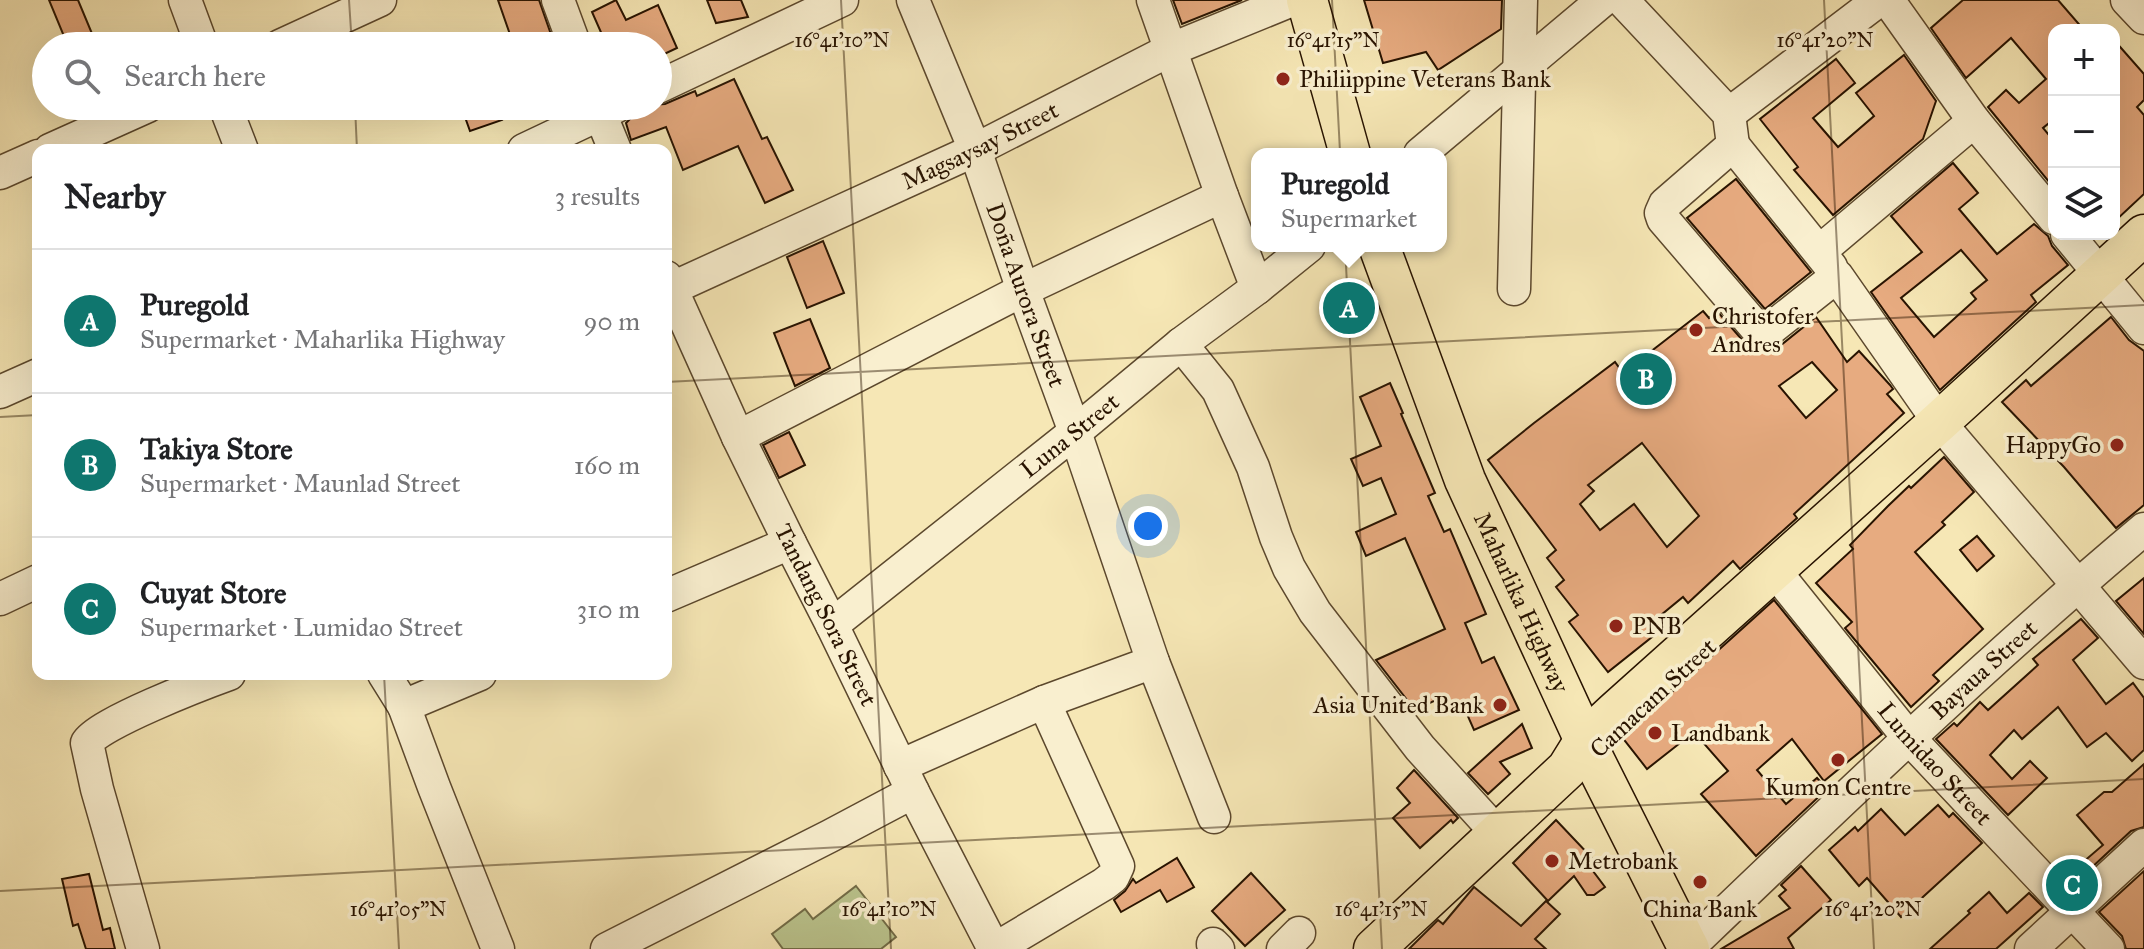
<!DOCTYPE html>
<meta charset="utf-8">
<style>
:root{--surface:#fff;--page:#f6f6f6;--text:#202124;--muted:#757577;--line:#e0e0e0;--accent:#0f766e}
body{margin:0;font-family:"IM FELL Great Primer",serif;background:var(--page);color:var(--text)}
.controls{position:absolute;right:24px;top:24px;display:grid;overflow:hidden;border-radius:16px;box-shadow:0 8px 32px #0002}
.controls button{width:72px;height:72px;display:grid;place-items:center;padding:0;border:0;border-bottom:2px solid var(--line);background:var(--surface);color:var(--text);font:40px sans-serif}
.you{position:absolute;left:1148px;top:526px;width:28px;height:28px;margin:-20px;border:6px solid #fff;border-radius:50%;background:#1a73e8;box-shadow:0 0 0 12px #1a73e833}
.badge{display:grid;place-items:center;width:52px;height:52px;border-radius:50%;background:var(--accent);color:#fff;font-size:26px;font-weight:700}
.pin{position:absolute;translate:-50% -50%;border:4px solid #fff;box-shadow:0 2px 8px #0006}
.popup{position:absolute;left:1251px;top:148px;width:196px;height:104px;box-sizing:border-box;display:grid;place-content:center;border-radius:16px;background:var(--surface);filter:drop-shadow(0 2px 6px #0005);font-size:26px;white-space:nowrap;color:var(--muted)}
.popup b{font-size:30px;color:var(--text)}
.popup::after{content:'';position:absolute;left:50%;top:100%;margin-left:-16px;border:16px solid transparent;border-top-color:var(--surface)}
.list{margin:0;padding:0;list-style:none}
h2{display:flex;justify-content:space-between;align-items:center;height:104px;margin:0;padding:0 32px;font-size:34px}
h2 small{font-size:26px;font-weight:400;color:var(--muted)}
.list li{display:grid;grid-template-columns:52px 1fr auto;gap:24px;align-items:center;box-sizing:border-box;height:144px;padding:0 32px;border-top:2px solid var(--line)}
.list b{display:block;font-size:30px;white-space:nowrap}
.list p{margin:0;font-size:26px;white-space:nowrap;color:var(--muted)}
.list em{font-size:26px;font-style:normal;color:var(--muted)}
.icon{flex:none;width:44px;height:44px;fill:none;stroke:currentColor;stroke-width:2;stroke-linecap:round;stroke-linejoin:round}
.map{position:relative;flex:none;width:2144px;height:949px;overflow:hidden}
.search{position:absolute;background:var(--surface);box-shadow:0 8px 32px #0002;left:32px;top:32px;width:640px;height:88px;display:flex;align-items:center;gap:20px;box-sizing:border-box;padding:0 28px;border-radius:44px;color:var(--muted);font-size:30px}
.panel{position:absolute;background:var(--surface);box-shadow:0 8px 32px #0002;left:32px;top:144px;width:640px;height:536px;border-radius:16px}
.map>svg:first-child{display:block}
</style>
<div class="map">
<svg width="2144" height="949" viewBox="0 0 2144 949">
<rect width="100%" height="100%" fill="#f6e7b5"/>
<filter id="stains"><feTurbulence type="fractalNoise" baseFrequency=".0025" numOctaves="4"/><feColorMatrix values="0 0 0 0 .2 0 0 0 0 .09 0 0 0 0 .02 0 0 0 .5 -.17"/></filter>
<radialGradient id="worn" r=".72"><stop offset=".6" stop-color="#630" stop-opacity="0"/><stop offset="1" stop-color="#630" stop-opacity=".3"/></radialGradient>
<!-- green -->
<polygon fill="#bbc58e" stroke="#726c47" stroke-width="2" points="856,886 896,937 881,949 783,949 772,934 805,909 813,919"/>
<!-- building -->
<g fill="#e7ab80" stroke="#281300" stroke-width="2" fill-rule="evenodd">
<polygon points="49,0 78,0 93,36 68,46"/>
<polygon points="498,0 539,0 555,46 514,46"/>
<polygon points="616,0 626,20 658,5 677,48 660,56 658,46 607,46 592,12"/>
<polygon points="707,0 741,0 748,17 716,23"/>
<polygon points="1173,0 1242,0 1182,24"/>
<polygon points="1364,0 1502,0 1501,29 1438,70 1426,52 1383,63"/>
<polygon points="1963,0 2058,0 2084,30 2054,30 2054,119 2043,128 2054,141 2054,188 1988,107 2006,90 2019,103 2046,79 2011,38 1966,78 1931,28"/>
<polygon points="2114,40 2144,74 2144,100 2137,107 2144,115 2144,194 2114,222"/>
<polygon points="1904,55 1936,101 1923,139 1833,215 1794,170 1798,167 1760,119 1836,59 1855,83 1813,118 1838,147 1874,116 1856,93"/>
<polygon points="734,79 762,139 767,137 793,190 765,203 738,146 683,170 666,127 631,140 626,123 633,116 636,106 665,104 695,91 697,96"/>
<polygon points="461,106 497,106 502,120 470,131"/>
<path d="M 1953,163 L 1978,193 L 1959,209 L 1997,254 L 2034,224 L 2048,236 L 2052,246 L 2068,265 L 2031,295 L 2036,302 L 1940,390 L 1871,292 L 1922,252 L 1891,216 ZM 1961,250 L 1987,280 L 1971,293 L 1976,299 L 1934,337 L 1901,298 Z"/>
<polygon points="1736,179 1811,272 1765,309 1687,218"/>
<polygon points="823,241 844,293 807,308 787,257"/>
<path d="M 1703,311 L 1709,318 L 1717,311 L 1744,342 L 1751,347 L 1758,349 L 1770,349 L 1781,345 L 1816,317 L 1847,362 L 1859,351 L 1890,385 L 1893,389 L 1887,394 L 1904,413 L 1794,514 L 1797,518 L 1740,569 L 1733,561 L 1688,603 L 1683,597 L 1655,620 L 1662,629 L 1608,672 L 1569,622 L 1578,615 L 1556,587 L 1564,580 L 1547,558 L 1556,550 L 1488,460 L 1534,423 L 1615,362 L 1623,373 ZM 1812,362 L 1837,390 L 1806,418 L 1779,386 ZM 1642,443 L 1699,516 L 1667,547 L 1634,504 L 1600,530 L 1580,504 L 1594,491 L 1588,485 Z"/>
<polygon points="2111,317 2129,340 2144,351 2144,505 2116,528 2064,467 2002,402 2026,380 2031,386"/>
<polygon points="810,319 830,368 795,386 774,333"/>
<polygon points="1390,383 1403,413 1401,414 1435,493 1428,496 1444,532 1450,529 1486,614 1465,623 1482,663 1494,657 1519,710 1474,730 1463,705 1446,713 1440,698 1415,710 1376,660 1445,629 1405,538 1366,556 1356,532 1396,514 1381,478 1363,486 1351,459 1381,446 1360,397"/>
<polygon points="789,432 805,465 779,478 763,445"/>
<polygon points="1944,457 1974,492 1942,522 1945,525 1915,552 1983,629 1933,675 1939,681 1911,707 1845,628 1852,622 1816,583 1853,549 1850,545 1888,506 1909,486 1911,488"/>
<polygon points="1977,536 1994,556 1977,571 1960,550"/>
<polygon points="2144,578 2144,634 2116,601"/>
<polygon points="1774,600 1882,734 1824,781 1792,739 1757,770 1786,804 1817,778 1827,789 1756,856 1701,794 1728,771 1694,732 1647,769 1622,737"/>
<polygon points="2081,619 2098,638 2073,660 2106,704 2133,683 2144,698 2144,750 2132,761 2106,733 2087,747 2058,707 2022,739 2014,730 1990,755 2012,779 2030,761 2047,778 2008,815 1936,739 1954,723 1957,726 1980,702 1988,710 2038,665 2033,659"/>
<polygon points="1522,724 1532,748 1500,762 1510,774 1488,794 1468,773"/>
<polygon points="2144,764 2144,827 2131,831 2075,883 2068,875 2103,845 2077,815 2104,792 2112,792"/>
<polygon points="1414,770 1458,818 1453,823 1451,820 1420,848 1393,818 1410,803 1397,788"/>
<polygon points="1938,805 1949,817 1953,813 1982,843 1901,917 1867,878 1859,886 1829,850 1855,827 1858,831 1881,809 1905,835"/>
<polygon points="1556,820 1592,858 1587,863 1605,887 1594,895 1587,895 1574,876 1548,901 1513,863"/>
<polygon points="1177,858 1194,887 1167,902 1160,890 1121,912 1114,900 1125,891 1133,879 1136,883"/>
<polygon points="1801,866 1831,900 1788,938 1794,949 1721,949 1790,908 1779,896 1786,890 1781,885"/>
<polygon points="2144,871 2144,949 2126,949 2122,936 2099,912"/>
<polygon points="1251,873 1285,910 1245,946 1212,911"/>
<polygon points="89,874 103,930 110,928 115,949 86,949 78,924 73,926 62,879"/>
<polygon points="1474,887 1521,926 1546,901 1560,914 1535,939 1546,949 1409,949 1438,920 1443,924"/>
<polygon points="1989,892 2007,913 2029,893 2043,907 1996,949 1930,949 1970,913 1968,911"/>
</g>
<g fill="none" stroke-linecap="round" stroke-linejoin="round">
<defs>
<g id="minor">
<polyline points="185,0 202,46"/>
<polyline points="558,0 575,46"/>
<path id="s1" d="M 913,0 L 975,150 L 1023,290 L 1075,432 L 1153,662 L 1214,817"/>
<polyline points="1153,0 1222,196 1257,288"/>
<polyline points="1622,0 1729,114 1733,145 1665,204 1661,213 1663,219 1758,330 1769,330 1837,276 1939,422 2144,663"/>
<polyline points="1888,0 1974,121"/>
<polyline points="2127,0 2144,18"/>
<polyline points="280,46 380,0"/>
<polyline points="658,87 842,0"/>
<polyline points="225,106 242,150"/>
<polyline points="597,106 615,150"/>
<polyline points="1729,114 1879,0"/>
<polyline points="1733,145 1831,267"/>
<polyline points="50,150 148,106"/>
<polyline points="524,150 617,106"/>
<polyline points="1420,154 1603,0"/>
<polyline points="0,173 38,156"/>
<polyline points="2067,234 2144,328"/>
<polyline points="1820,251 1974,121 2054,218"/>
<path id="s2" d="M 666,277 L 738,437 L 790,543 L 832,625 L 913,792 L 994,949"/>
<polyline points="1514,289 1521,0"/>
<path id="s3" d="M 666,291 L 975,150 L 1172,49 L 1292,0"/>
<polyline points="1181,344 1218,390 1253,467 1276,537 1289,568 1315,612 1420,748 1498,834"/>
<polyline points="0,392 38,375"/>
<polyline points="738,437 1023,290 1222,196"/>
<path id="s4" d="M 1774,570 L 1908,737 L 2108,949"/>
<polyline points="666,596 790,543"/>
<polyline points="0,599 38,581"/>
<path id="s5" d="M 832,625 L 1075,432 L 1181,344 L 1257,288 L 1309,246"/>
<polyline points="384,674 404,706 480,674"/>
<polyline points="404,706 434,787 498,949"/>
<polyline points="900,766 1044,702 1153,662"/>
<polyline points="1213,944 1218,949"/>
<path id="s6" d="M 1688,948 C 1837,805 1986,662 2144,529"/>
<path d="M 143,949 L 97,789 L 87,743 C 97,724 204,683 229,674"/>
<polyline points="607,949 830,836 913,792"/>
<polyline points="995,949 1104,884 1113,877 1118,866 1044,702"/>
<polyline points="1283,949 1299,933"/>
<polyline points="2031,949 2144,845"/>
</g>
<g id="major">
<polyline points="1307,0 1350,154"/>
<path id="s7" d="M 1379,246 L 1465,480 L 1593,758 L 1689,949"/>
<polyline points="1374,949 1567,769 1585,740 1615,712 1939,422 2144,235"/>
</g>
</defs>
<!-- minor casing -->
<use href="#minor" stroke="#5c482d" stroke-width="35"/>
<!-- major casing -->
<use href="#major" stroke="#281300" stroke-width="43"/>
<!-- minor -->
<use href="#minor" stroke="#f9efcf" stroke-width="32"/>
<!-- major -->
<use href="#major" stroke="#f6e7b5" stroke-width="40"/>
</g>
<!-- ticks -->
<path fill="none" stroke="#281300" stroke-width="2" stroke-opacity="0.45" d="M 349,0 L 352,46M 841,0 L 891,949M 1332,0 L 1382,949M 1824,0 L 1874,949M 355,106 L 357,150M 666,382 L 2144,305M 0,417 L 38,415M 384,674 L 399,949M 0,891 L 2144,779"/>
<!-- markers -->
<g fill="#8f2418" stroke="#f9efcf" stroke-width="3">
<circle cx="1283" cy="79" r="8"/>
<circle cx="1696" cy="330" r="8"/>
<circle cx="2117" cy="445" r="8"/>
<circle cx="1616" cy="626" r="8"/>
<circle cx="1500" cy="705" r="8"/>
<circle cx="1655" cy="733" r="8"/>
<circle cx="1838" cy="760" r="8"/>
<circle cx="1552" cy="861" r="8"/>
<circle cx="1700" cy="882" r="8"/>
</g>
<g text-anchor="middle" stroke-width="7" stroke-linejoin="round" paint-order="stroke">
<!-- poi labels -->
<g font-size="24" fill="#281300" stroke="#f9efcf" text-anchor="start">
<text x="1299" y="87">Philiippine Veterans Bank</text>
<text x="1712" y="324">Christofer<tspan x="1712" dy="28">Andres</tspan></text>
<text x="2101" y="453" text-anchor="end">HappyGo</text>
<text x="1632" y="634">PNB</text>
<text x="1484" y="713" text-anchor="end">Asia United Bank</text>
<text x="1671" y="741">Landbank</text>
<text x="1838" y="795" text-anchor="middle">Kumon Centre</text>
<text x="1568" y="869">Metrobank</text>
<text x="1700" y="917" text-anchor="middle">China Bank</text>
</g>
<!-- street labels -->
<g font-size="24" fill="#281300" stroke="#f9efcf">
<text dy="8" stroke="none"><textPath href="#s3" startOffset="346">Magsaysay Street</textPath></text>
<text dy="8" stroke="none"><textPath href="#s1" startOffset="316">Doña Aurora Street</textPath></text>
<text dy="8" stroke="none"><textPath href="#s5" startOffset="304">Luna Street</textPath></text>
<text dy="8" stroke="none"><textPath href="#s7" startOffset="384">Maharlika Highway</textPath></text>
<text dy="8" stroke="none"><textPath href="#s2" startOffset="374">Tandang Sora Street</textPath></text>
<text dy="8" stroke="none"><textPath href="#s6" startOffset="406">Bayaua Street</textPath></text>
<text transform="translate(1653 698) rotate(-43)" y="8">Camacam Street</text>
<text dy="8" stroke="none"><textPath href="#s4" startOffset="252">Lumidao Street</textPath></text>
</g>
</g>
<g font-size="20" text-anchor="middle" fill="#281300" stroke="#f9efcf" stroke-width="7" stroke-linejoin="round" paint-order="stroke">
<text x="842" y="47">16°41'10"N</text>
<text x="1333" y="47">16°41'15"N</text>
<text x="1825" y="47">16°41'20"N</text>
<text x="398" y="916">16°41'05"N</text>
<text x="889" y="916">16°41'10"N</text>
<text x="1381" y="916">16°41'15"N</text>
<text x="1873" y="916">16°41'20"N</text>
</g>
<rect width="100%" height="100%" filter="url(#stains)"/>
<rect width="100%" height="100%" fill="url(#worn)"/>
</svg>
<div class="controls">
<button>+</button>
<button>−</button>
<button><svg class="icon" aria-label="layers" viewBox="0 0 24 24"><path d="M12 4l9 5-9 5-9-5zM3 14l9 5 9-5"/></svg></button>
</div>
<div class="you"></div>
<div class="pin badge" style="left:1349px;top:308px">A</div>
<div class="popup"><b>Puregold</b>Supermarket</div>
<div class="pin badge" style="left:1646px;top:379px">B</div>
<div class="pin badge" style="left:2072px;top:885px">C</div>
<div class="search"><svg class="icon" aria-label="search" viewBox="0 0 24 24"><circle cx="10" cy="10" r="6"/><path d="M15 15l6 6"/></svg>Search here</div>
<section class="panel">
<h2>Nearby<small>3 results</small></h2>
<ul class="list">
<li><span class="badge">A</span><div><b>Puregold</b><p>Supermarket · Maharlika Highway</p></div><em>90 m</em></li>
<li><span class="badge">B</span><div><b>Takiya Store</b><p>Supermarket · Maunlad Street</p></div><em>160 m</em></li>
<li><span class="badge">C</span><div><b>Cuyat Store</b><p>Supermarket · Lumidao Street</p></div><em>310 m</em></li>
</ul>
</section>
</div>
